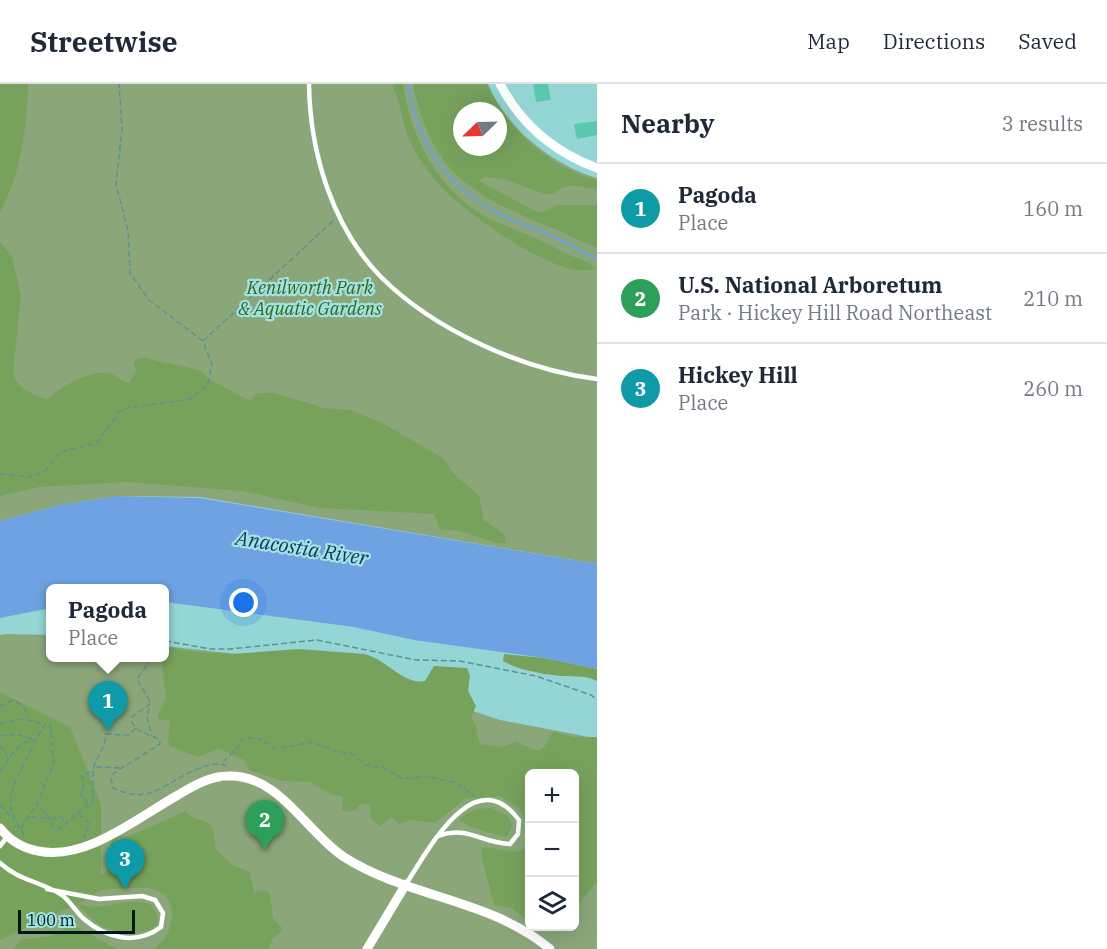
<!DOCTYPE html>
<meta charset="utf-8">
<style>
:root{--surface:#fff;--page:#f6f6f7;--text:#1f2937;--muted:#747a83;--line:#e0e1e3;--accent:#c1304e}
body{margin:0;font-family:"IBM Plex Serif",serif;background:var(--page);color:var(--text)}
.controls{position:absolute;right:18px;bottom:18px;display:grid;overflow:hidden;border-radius:9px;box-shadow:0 6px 24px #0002}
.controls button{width:54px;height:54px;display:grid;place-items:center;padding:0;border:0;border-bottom:2px solid var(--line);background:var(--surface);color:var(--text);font:30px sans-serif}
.compass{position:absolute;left:453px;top:18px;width:54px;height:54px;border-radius:50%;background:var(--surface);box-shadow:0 6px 24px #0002;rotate:247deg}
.scale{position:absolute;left:18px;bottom:15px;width:117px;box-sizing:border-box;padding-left:6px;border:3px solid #001818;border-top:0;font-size:16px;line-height:21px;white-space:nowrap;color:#001818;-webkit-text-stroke:4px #a1e3e2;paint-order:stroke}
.you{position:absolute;left:244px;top:519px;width:21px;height:21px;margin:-15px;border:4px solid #fff;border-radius:50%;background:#1a73e8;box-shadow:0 0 0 9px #1a73e833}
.badge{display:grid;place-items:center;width:39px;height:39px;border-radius:50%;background:var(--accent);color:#fff;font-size:20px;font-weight:700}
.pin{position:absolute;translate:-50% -50px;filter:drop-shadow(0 2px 3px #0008)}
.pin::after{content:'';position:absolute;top:32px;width:21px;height:18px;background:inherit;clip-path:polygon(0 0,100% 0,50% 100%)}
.popup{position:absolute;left:46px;top:500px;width:123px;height:78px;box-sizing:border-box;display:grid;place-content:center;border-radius:9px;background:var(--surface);filter:drop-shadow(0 2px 4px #0005);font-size:20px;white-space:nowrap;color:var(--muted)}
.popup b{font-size:22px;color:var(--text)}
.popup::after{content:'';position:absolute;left:50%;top:100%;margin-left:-12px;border:12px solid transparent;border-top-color:var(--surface)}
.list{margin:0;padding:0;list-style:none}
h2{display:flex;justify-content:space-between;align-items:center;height:78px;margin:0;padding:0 24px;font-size:26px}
h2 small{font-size:20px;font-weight:400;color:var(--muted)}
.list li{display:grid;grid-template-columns:39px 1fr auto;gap:18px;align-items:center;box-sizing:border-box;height:90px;padding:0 24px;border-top:2px solid var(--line)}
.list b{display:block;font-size:22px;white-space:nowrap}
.list p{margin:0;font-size:20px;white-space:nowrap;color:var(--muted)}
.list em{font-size:20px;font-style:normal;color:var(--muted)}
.icon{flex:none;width:33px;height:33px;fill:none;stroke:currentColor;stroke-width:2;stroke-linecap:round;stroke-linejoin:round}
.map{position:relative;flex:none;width:597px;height:865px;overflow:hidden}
header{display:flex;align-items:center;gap:36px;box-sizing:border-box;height:84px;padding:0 30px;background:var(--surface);border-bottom:2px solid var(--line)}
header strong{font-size:28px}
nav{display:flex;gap:33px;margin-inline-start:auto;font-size:21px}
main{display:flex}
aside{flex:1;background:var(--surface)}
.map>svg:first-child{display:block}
</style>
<header>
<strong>Streetwise</strong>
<nav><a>Map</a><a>Directions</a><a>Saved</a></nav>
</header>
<main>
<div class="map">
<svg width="597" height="865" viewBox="0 0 597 865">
<rect width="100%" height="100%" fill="#94d6d5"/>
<!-- green -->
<g fill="#8ba77a" fill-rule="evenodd">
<path d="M 0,0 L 488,0 C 506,44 553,81 597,94 L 597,480 L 200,413 L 116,412 L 56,422 L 0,437 ZM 462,27 L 498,27 L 498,63 L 462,63 Z"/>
<path d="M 5,550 L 51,551 L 51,574 L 165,574 L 165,562 L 333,581 L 500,636 L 589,653 L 597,661 L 597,865 L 0,865 L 0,551 ZM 530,690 L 574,690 L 574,842 L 530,842 Z"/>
</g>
<!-- forest -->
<g fill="#77a25c" fill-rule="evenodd">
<path d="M 0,0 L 28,0 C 27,43 21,90 0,128 Z"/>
<path d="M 392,0 L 403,0 C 411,54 440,112 493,136 C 517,147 540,155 563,168 C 573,174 589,176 595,184 C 563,201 464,127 441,103 C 432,93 423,81 416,69 C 403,48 402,23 392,0 Z"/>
<path d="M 413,0 L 487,0 C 507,45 549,83 597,96 L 597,105 C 579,103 568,97 553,110 L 545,110 L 503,95 L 484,93 L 479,97 L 537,128 L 544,128 L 557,121 L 597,121 L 597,164 C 584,160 572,152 559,147 C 478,113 432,95 413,0 ZM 462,27 L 498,27 L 498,63 L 462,63 Z"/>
<path d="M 0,158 L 12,172 L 21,211 L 13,289 C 17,304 34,312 48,315 C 59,303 96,283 112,290 C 118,293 122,297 129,299 L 136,287 L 134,279 L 137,275 L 144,274 L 200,286 L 209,295 L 250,317 L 258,309 L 275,309 L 324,324 L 350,326 L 384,340 L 443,374 L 453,389 L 479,412 L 484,436 L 504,450 L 506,459 L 497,459 L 459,447 L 440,445 L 434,430 L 320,424 L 242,407 L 128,398 L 39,403 L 0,412 Z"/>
<path d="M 169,563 L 193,568 L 232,570 L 299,565 L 364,570 C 385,574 403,601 425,597 L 434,582 L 467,584 L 470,592 L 468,607 L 476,622 L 471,634 C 480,644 475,654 481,660 L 502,663 L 516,658 L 538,667 C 548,664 546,653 555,648 L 573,653 L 597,653 L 597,798 L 581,817 L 575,831 L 574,690 L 530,690 L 529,744 L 519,724 L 500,712 L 465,715 L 435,739 L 410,736 L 399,740 L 392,733 L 380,742 L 371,735 L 370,721 L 361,720 L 354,727 L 346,728 L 342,725 L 343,713 L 328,709 L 311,698 L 283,697 L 249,686 L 246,677 L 219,665 L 197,673 L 170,662 L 168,658 L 170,637 L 159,635 L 158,631 L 166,615 L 161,574 L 165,574 L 165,565 Z"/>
<path d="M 504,570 L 545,574 L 597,585 L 597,597 C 584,591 577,593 564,592 C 547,591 518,586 503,577 Z"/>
<path d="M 0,608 L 70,643 L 101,720 L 101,791 L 107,787 L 111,758 L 114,753 L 129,752 L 186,727 C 191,736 204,734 211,742 C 216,750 213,759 217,767 L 234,782 L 250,788 L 254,808 L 266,806 L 270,810 L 273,834 L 283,845 L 272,856 L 269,865 L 154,865 C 174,852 182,813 153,805 C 147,803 107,804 102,806 C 96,809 85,816 79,820 C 102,829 127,812 150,820 C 177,853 125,851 106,844 C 95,840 85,828 77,820 L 0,856 Z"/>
<path d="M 491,724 C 502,728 509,730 512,742 L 508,751 L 504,753 L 471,743 L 459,736 C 466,727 479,724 491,724 Z"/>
<polygon points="529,754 529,833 523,833 512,824 494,821 481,770 481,765 485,763 519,768 526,763"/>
<polygon points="72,840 117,865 13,865 21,856 51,852"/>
</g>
<!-- water -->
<polygon fill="#6ea2e2" points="116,412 200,414 597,480 597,585 545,574 414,556 354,543 165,518 165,504 51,504 51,524 0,534 0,437 56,422"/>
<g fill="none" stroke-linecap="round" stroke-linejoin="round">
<!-- stream -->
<path stroke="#6ea2e2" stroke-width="2" d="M 409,0 C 414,57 449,105 500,130 C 515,138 532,143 548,150 C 564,157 580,167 597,175"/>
</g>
<!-- building -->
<g fill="#5ac8ac">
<polygon points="533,0 548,0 551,16 536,18"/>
<polygon points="597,37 597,51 577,55 574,40"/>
</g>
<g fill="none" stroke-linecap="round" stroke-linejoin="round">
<!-- path -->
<g stroke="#5e9190" stroke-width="1.5" stroke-dasharray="6 3" stroke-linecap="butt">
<polyline points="203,257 334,136"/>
<polyline points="0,390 29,393 37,391 46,386 60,368 97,359 119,328 126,324 191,315 208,300 212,280 203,257 149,216 130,189 128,147 116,100 122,45 119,0"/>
<polyline points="165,557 211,565 230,565 317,556 416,576 460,577 536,592 591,611 597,616"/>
<path d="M 145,574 L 148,580 L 137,595 L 151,619 L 132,633 L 132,639 L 139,647 L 159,655 L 160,660 L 114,689 L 111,695 L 113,704 C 124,709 137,713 150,709 C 169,703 209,670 228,683"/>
<polyline points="0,622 14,616 24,623 29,634"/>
<polyline points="149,624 147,633 152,652"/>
<polyline points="0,640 22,635 44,640"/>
<path d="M 0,652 L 16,650 L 36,656 C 26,681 1,708 15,736 C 18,742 22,747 25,753"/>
<polyline points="0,661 8,673"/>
<path d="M 223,678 L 240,661 L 242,655 C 255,651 265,657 275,665 L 312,658 L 339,668 L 351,669 L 365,681 L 384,684 L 401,694 L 414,695 L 421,691 L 457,699 L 475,713"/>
<polyline points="96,683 121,684"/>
<path d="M 0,687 C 9,675 18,656 36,656 L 45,640 L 50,640 L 54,678 L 37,720 L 51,736 L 52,742 L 60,745 L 84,723 L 92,721 C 95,708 90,690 96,677 C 101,665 105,664 106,650 L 128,651 L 136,644"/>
<polyline points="87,720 85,713 80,711 84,698 82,692 94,686"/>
<polyline points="0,721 14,736"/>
<polyline points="78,730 90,739 84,754"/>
<polyline points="31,733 47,734"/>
<polyline points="51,735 62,733 65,739"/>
<polyline points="21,744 36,721"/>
</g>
<!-- lane -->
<g stroke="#fff" stroke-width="4.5">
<path d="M 309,0 C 310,68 332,143 381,193 C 434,246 523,286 597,295"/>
<polyline points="0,762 7,753"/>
<path d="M 0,779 C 18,796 42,798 62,811 C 70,817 76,828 84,835 C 106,854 136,862 161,843 L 163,829 L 155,816 L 142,812 L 99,815 L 47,805"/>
<path d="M 406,800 C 428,767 474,676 519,736 L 518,750 L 510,760 C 482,759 466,741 438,752"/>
</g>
<!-- street -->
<g stroke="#fff" stroke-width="9">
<path d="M 500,0 C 521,40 554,68 597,84"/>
<path d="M 0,744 C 10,757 22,764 38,767 C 86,777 137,734 178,711 C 193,702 210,692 228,692 C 279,690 306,748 344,773 C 408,814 491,815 550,865"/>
<polyline points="367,865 406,800"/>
</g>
</g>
<g text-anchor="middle" stroke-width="4.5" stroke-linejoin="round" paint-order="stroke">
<!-- park labels -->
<g font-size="18" font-style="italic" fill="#3a631a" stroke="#a1e3e2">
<text x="310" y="210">Kenilworth Park<tspan x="310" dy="21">&amp; Aquatic Gardens</tspan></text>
</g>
<!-- water labels -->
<g font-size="20" font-style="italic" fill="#10345d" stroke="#a1e3e2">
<text transform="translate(302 464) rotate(9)" y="7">Anacostia River</text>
</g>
</g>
</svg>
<div class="controls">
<button>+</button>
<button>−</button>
<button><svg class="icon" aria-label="layers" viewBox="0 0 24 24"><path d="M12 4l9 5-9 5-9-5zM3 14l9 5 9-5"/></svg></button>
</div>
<svg class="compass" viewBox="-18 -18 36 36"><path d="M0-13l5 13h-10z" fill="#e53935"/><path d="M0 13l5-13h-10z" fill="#747a83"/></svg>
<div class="scale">100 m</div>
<div class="you"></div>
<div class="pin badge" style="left:108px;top:647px;background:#0f9aa8">1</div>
<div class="popup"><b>Pagoda</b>Place</div>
<div class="pin badge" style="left:265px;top:766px;background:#2e9e5b">2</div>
<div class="pin badge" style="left:125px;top:805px;background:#0f9aa8">3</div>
</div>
<aside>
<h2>Nearby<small>3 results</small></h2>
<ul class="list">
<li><span class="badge" style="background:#0f9aa8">1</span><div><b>Pagoda</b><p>Place</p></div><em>160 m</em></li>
<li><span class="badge" style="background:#2e9e5b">2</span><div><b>U.S. National Arboretum</b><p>Park · Hickey Hill Road Northeast</p></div><em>210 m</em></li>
<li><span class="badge" style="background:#0f9aa8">3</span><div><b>Hickey Hill</b><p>Place</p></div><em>260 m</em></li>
</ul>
</aside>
</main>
